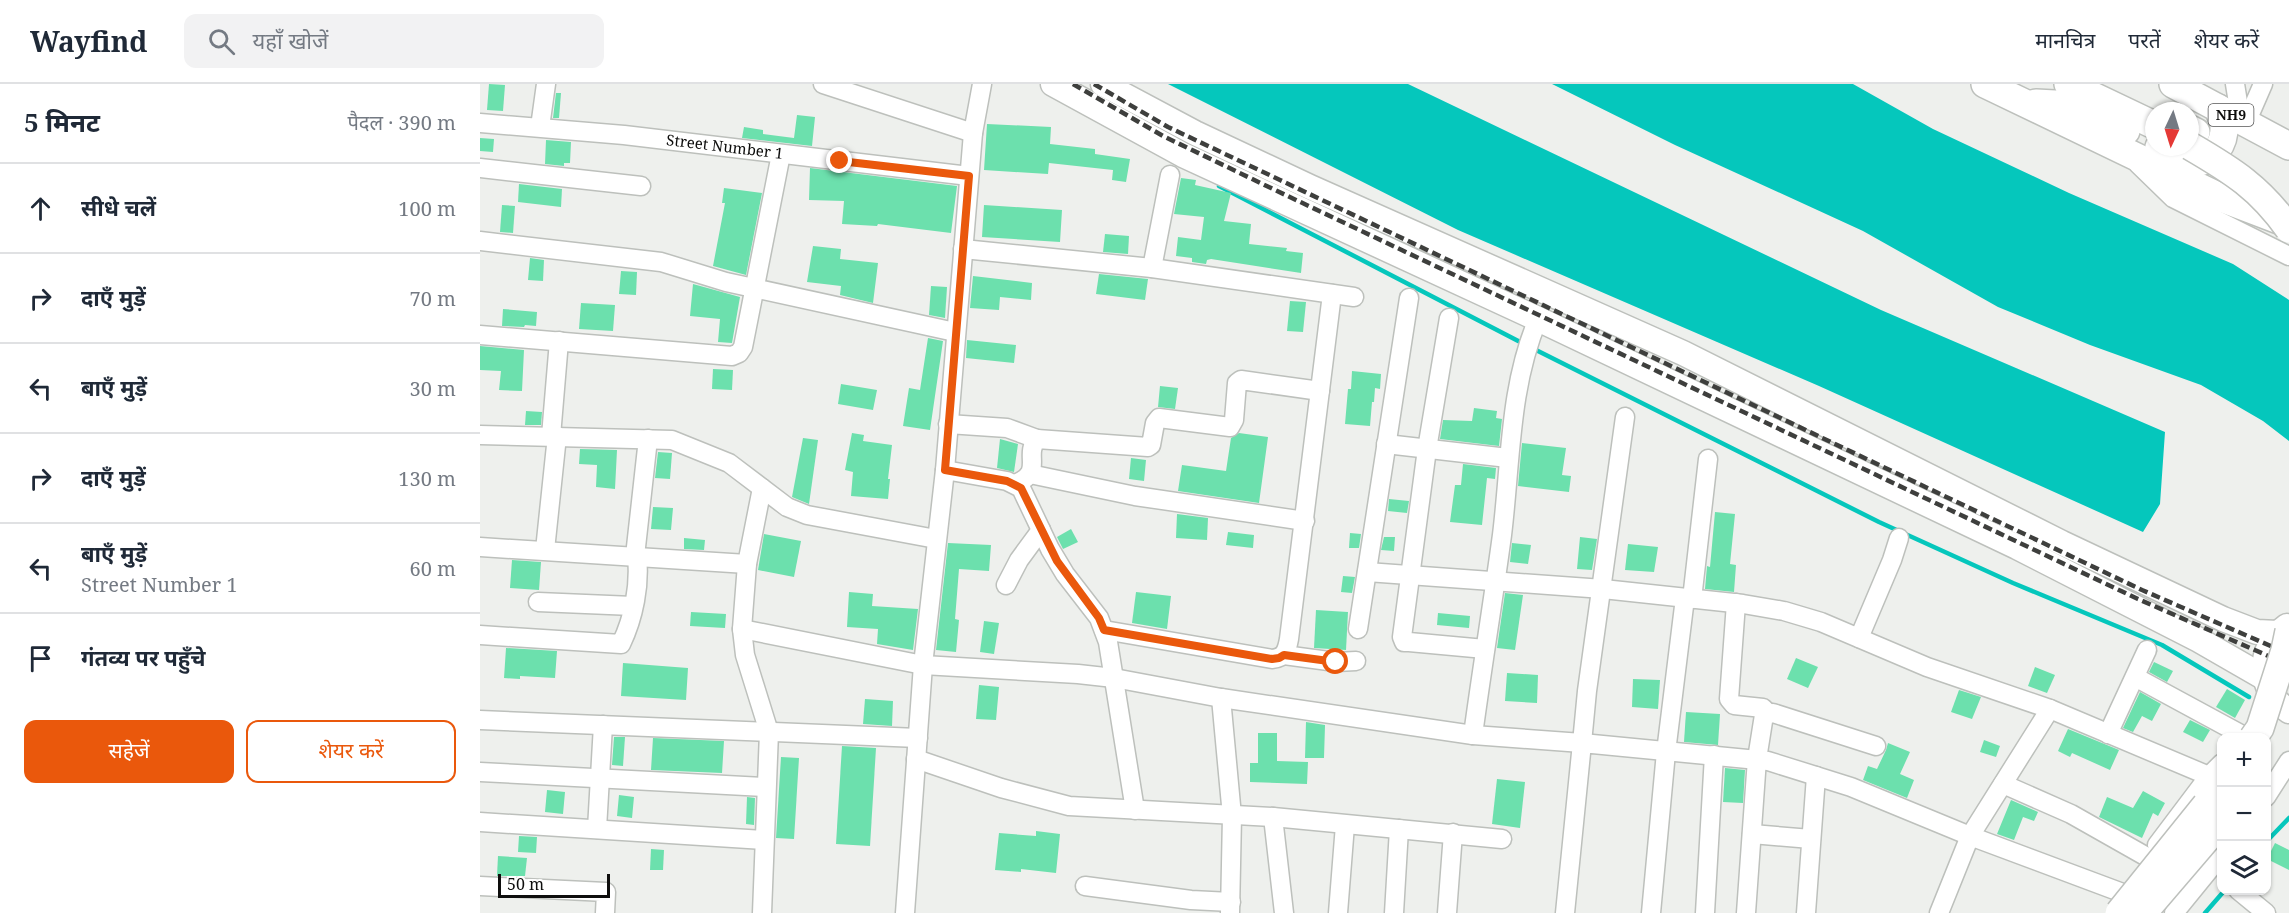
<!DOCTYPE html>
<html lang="hi">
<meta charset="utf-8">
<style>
:root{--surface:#fff;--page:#f2f2f3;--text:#1f2937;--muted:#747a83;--line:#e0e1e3;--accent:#ea580c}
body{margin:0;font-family:"Noto Serif","Noto Sans Devanagari",serif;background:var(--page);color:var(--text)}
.controls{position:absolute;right:18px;bottom:18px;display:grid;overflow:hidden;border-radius:12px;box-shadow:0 2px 4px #0004}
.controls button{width:54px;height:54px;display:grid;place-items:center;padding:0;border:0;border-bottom:2px solid var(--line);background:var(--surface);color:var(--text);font:30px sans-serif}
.compass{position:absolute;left:1665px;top:18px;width:54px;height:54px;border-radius:50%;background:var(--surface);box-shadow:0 2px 4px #0004;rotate:184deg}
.scale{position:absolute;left:18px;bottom:15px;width:112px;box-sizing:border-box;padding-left:6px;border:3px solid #0e0e0d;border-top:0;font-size:16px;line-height:21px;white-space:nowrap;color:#0e0e0d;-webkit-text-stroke:4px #fff;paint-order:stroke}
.stop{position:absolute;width:18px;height:18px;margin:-14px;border:4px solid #ea580c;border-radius:50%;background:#fff}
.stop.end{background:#ea580c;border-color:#fff;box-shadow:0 2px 6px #0008}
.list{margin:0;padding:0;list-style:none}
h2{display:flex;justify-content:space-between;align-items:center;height:78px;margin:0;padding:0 24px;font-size:26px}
h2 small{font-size:20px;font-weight:400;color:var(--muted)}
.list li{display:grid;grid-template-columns:39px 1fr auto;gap:18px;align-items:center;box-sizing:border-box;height:90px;padding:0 24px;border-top:2px solid var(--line)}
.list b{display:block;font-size:22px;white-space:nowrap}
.list p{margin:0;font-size:20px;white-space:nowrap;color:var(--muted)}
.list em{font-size:20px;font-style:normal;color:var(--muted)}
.actions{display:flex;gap:12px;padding:18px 24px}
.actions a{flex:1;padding:14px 0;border:2px solid var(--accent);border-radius:12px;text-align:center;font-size:21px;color:var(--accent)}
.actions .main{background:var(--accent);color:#fff}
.icon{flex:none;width:33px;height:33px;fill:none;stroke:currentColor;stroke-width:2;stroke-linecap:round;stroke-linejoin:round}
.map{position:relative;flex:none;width:1809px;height:829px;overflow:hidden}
header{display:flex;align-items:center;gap:36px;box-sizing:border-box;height:84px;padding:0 30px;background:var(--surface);border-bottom:2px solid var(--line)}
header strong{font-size:28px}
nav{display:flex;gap:33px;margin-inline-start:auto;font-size:21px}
.search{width:420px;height:54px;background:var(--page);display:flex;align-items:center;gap:15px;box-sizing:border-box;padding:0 21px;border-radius:12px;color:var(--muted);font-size:22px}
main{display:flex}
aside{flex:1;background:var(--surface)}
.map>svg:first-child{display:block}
</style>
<header>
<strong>Wayfind</strong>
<div class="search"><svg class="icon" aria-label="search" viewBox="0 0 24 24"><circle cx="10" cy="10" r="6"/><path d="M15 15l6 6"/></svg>यहाँ खोजें</div>
<nav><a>मानचित्र</a><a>परतें</a><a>शेयर करें</a></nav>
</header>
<main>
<aside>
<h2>5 मिनट<small>पैदल · 390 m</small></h2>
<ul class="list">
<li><svg class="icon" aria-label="ahead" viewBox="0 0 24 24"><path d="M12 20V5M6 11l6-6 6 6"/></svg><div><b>सीधे चलें</b></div><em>100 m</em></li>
<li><svg class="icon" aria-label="right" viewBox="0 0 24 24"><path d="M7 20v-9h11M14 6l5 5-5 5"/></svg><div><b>दाएँ मुड़ें</b></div><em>70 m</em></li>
<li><svg class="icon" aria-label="left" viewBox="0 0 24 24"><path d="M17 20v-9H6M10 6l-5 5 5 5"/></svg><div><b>बाएँ मुड़ें</b></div><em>30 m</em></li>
<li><svg class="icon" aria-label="right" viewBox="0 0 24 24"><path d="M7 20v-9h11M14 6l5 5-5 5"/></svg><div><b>दाएँ मुड़ें</b></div><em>130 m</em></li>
<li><svg class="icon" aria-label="left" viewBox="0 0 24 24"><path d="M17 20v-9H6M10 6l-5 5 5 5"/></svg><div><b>बाएँ मुड़ें</b><p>Street Number 1</p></div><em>60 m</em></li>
<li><svg class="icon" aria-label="arrive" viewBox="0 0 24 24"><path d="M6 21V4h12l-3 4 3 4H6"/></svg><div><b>गंतव्य पर पहुँचे</b></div></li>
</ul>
<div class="actions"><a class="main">सहेजें</a><a>शेयर करें</a></div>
</aside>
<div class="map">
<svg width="1809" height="829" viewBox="0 0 1809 829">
<rect width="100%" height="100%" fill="#eef0ed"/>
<!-- water -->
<g fill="#05c7bc">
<polygon points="688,0 928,0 1401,226 1685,348 1680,420 1663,448 1339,302 978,146"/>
<polygon points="1072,0 1373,0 1453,45 1589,109 1753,180 1809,216 1809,357 1783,337 1721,301 1610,261 1518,223 1383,147 1195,61"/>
</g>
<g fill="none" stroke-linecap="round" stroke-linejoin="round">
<!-- stream -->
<g stroke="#05c7bc" stroke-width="4.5">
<polyline points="739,102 1044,260"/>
<polyline points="1052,264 1399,438 1533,499 1682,561 1769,613"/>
<polyline points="1786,758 1809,734"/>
<polyline points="1725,829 1745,806"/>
</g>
</g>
<!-- building -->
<g fill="#6ce0ad">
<polygon points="9,0 25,1 23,27 7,26"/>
<polygon points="76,9 81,9 79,34 73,34"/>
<polygon points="317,31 335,33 332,62 262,54 264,43 283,46 283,50 314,54"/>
<polygon points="507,40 571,43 570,60 615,65 615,70 650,75 646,98 632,96 633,86 569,79 568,90 504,86"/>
<polygon points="0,54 14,55 13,68 0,67"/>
<polygon points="66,56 91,58 90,79 84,79 84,82 65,80"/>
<polygon points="330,84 477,102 471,149 398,140 397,142 362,140 364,117 329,116"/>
<polygon points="701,94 716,96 715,101 751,109 744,137 771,140 769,160 807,164 806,167 823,169 821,189 731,175 727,176 726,180 712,178 712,174 696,172 698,153 721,156 724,133 694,130"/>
<polygon points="39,100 82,105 81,123 38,118"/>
<polygon points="244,104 282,109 266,191 233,182 245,119 242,119"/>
<polygon points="22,121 35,122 33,149 20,148"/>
<polygon points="504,121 582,126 580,158 502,153"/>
<polygon points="625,150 649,152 648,170 623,168"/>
<polygon points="333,162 361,165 360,175 398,179 393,219 360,211 361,202 327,198"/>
<polygon points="50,174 64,176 63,197 48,196"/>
<polygon points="141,187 157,188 156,211 139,210"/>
<polygon points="619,190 668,195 665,216 616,210"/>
<polygon points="493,192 552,199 551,216 520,213 519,226 490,224"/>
<polygon points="213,200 260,213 252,259 238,258 240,235 210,232"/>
<polygon points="451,202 467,203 465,234 449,231"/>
<polygon points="810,217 826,218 823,248 807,247"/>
<polygon points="101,219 135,221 133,247 99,245"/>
<polygon points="23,225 57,228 56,242 45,241 44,243 22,242"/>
<polygon points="448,254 463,257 450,346 423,342 429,304 440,306"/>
<polygon points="487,256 536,261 534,279 486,274"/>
<polygon points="0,262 44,266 42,307 19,306 21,287 0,286"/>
<polygon points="233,285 253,286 252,306 232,305"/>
<polygon points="872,287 901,290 900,305 895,304 894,318 892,318 890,342 865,340 868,305 871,305"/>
<polygon points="361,300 397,306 393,326 358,320"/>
<polygon points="680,302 698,304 695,325 678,323"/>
<polygon points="994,324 1017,327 1016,334 1022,335 1019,362 960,355 963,336 992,337"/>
<polygon points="46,327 62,328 61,341 45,341"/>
<polygon points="372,349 384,351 383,357 412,361 408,395 410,395 408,415 371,412 373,388 365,386"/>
<polygon points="759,349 788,353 779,419 698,407 702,381 746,387 751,354"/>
<polygon points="323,354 338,356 329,420 312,413"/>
<polygon points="520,355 538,360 534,388 517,384"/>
<polygon points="1042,359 1086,364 1082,391 1091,392 1089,408 1038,402"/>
<polygon points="100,365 137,366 135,405 116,403 117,381 99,380"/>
<polygon points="178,368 192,369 190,395 175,394"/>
<polygon points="651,374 666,376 664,397 649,395"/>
<polygon points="983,380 1016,384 1015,395 1007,394 1002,441 970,438 975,401 981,401"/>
<polygon points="909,415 929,417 927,429 908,427"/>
<polygon points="173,423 193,424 191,446 171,445"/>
<polygon points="1235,428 1255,430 1250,480 1256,481 1254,508 1225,505 1227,482 1230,483"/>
<polygon points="697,430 728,434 727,456 696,454"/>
<polygon points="591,445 598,458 583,465 577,453"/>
<polygon points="748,448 774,451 773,464 746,461"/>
<polygon points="870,449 881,450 879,464 869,464"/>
<polygon points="284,450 321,457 314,493 278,486"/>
<polygon points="904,453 915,453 914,467 901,466"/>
<polygon points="1100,453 1117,455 1112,486 1097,485"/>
<polygon points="204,454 225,456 224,466 204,465"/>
<polygon points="468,459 511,461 509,487 479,485 475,535 479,536 476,568 456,566"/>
<polygon points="1032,459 1051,461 1048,480 1030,478"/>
<polygon points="1148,460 1178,463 1174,488 1145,486"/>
<polygon points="32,476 61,478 59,506 30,504"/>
<polygon points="863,492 875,493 872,509 861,508"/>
<polygon points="369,508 393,510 392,522 438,525 433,566 397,560 398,545 367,543"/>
<polygon points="656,508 691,512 687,545 652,539"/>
<polygon points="1025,509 1043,511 1035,566 1017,564"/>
<polygon points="836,526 868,528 866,566 834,564"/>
<polygon points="211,528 246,530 245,544 210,542"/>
<polygon points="958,529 990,532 989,544 957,541"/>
<polygon points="504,537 519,539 514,570 500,568"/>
<polygon points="26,564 77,567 75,594 40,592 40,595 24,594"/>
<polygon points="1316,574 1338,583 1328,604 1307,595"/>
<polygon points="1674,578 1693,587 1687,598 1669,588"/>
<polygon points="143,579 208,584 206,616 141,612"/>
<polygon points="1555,583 1575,591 1567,609 1548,602"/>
<polygon points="1027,589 1058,591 1057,619 1025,617"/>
<polygon points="1153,595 1180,596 1178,625 1152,623"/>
<polygon points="499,601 519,603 516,636 496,635"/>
<polygon points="1747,605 1765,616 1755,634 1736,623"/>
<polygon points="1479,606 1501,613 1492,635 1471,628"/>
<polygon points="1660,608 1681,620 1672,637 1662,632 1653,648 1643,644"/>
<polygon points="385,615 413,617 412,642 383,640"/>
<polygon points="1206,628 1240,630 1238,661 1204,658"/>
<polygon points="1710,636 1730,646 1723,658 1703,648"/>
<polygon points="826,638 845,641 844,674 825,674"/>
<polygon points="1588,645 1639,666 1630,686 1592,669 1590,673 1578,667"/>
<polygon points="778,649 797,649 797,677 828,678 827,700 770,698 770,679 778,679"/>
<polygon points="134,653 145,653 143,682 132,681"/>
<polygon points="173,654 244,657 242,689 171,686"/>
<polygon points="1504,656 1520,662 1516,673 1500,668"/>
<polygon points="1408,659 1430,668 1420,690 1434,696 1427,714 1383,696 1388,682 1397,685 1406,666"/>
<polygon points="362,662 396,664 390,762 356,760"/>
<polygon points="301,673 319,674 314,755 296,754"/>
<polygon points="1245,684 1265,686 1263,719 1243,718"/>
<polygon points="1017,695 1045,698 1040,744 1012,740"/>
<polygon points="67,706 85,708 83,730 65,728"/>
<polygon points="1663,707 1685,719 1678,732 1673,729 1662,754 1619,733 1627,713 1653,724"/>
<polygon points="139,711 154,713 152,734 137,732"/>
<polygon points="267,713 275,714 274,741 266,740"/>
<polygon points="1531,716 1558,728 1554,737 1543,733 1534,756 1517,750"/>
<polygon points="556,747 580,750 576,789 541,785 541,788 515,786 519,749 556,752"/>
<polygon points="39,752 57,753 56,769 38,768"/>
<polygon points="1795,759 1809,766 1809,786 1787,775"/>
<polygon points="171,765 184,766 183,786 170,786"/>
<polygon points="18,772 47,774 45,792 17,792"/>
</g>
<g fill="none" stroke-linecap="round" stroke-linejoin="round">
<defs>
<g id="minor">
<polyline points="343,0 493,49"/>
<polyline points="1755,0 1761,37"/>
<path id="s1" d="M 0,39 L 144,51 L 489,92"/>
<polyline points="1766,39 1783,0"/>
<polyline points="60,43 66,0"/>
<polyline points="1658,80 1693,114 1809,172"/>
<polyline points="0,84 161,102"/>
<polyline points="0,157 181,178 246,198 475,248"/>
<polyline points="483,165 672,184 874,213"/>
<polyline points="672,184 690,91"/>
<polyline points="969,234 947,365 922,553 924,558 929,558 1005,565"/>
<polyline points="0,251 252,272 259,269 263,263 301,70"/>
<polyline points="468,340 527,344 557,355"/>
<polyline points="0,351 192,356 249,379 307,423 327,431 456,455"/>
<polyline points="71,352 79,257"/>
<polyline points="906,360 1028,374"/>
<polyline points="465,386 527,397 541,404 570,465 585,490 619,534 628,558 655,726"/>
<polyline points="550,390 655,412 825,437"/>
<path d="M 535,400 C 565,388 543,372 557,355 L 668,363 L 671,361 L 675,339 L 679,334 L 750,343 L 754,336 L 757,299 L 761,296 L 840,307"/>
<polyline points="0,463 267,480"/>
<polyline points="65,466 77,352"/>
<polyline points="155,472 168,355"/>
<polyline points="887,488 1123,505 1263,520 1304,527 1341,538 1447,583 1570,625 1729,692"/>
<polyline points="526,501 539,476 561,446"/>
<polyline points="1212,515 1228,375"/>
<polyline points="58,518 153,522"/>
<polyline points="1256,519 1249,615 1254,621 1283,624 1288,629"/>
<polyline points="262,545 443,581 598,590 634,594 741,614 993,651 1102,659 1107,607 1145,333"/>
<polyline points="878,545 929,214"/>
<path d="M 624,546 L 792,575 C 805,574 807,566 809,555 L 852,210"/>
<path d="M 0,551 L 141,560 C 154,533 160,501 157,472"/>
<polyline points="1379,554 1412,476 1419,454"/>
<polyline points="804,571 856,578 876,577"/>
<polyline points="1655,593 1764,652"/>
<polyline points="741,614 752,732 750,829"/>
<polyline points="0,636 438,654"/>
<polyline points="1628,650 1667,566"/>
<path d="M 993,651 C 1002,584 1013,518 1022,451 C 1031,378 1029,303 1058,235"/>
<polyline points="436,675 521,704 589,722 793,733 1022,755"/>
<polyline points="0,688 286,703"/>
<polyline points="1523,700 1591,730 1667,773"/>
<polyline points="1786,713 1809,677"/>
<polyline points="793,733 804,829"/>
<polyline points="0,738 284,756"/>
<polyline points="117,745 123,641"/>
<polyline points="1272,750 1331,755"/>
<polyline points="1677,761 1729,692 1742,679"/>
<polyline points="0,802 126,808 125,829"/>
<polyline points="605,802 711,816 751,818"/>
<polyline points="1758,806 1786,829"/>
<polyline points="282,829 289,648 265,571 262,545 267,480 282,404"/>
<polyline points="425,829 443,581 465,386 493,49 502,0"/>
<polyline points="858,829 865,741"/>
<polyline points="914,829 919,745"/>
<polyline points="967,829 973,749"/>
<polyline points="1085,829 1102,659 1288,677 1371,703 1490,752 1640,808"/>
<polyline points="1171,829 1186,668 1205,514"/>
<polyline points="1225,829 1234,671"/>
<polyline points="1266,829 1277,675 1284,631 1293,629 1396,662"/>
<polyline points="1326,829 1336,692"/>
<polyline points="1459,829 1490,752 1570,625"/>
<polyline points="1694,829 1742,770"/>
</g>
<g id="major">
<polyline points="573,0 703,71 1058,235 1537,463 1719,556 1785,594"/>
<polyline points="623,0 715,49 830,103 1203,269 1582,459 1743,535 1777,548 1798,549"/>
<path d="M 1807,542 C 1776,564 1777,607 1809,627"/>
</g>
<g id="highway">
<polyline points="1505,0 1746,116 1809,140"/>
<polyline points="1588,0 1674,41"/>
<polyline points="1693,0 1809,62"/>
<polyline points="1556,19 1594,21 1646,47"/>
<polyline points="1710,45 1716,48"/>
<path d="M 1679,63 C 1689,67 1703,77 1714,78 C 1733,80 1745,58 1744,42 C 1743,36 1740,30 1738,24"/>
<polyline points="1726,721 1742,699"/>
</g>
</defs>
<!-- minor casing -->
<use href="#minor" stroke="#bdc0bc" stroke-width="21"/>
<!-- major casing -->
<use href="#major" stroke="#bdc0bc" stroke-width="27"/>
<!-- highway casing -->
<use href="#highway" stroke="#bdc0bc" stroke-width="30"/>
<!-- minor -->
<use href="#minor" stroke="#fff" stroke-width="18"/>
<!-- major -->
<use href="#major" stroke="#fff" stroke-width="24"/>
<!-- highway -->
<use href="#highway" stroke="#fff" stroke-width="27"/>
<!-- rail -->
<g stroke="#3e3f3d" stroke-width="4.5" stroke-dasharray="9 4.5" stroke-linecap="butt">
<polyline points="593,0 683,52 795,106 1658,515 1809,581"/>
<polyline points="614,0 688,43 800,96 1662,506 1809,570"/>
</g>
<defs>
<g id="highway-bridge">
<path d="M 1710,62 C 1753,87 1780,104 1809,145"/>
<polyline points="1773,654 1780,644 1805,566 1809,547"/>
<polyline points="1639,829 1726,721"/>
<polyline points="1663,829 1741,738"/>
</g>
</defs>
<!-- highway-bridge casing -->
<use href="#highway-bridge" stroke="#bdc0bc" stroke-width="30" stroke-linecap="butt"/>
<!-- highway-bridge -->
<use href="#highway-bridge" stroke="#fff" stroke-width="27"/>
</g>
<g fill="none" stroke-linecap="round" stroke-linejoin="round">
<!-- route -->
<polyline stroke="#ea580c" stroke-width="8" points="360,77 489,92 465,386 527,397 541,404 577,477 619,534 624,546 792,575 799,574 804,571 856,578"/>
</g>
<g text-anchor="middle" stroke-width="5" stroke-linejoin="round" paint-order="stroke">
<!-- shield labels -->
<rect fill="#fff" stroke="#565656" stroke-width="1.5" x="1728.5" y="20" width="45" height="22" rx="4.5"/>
<g font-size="14" font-weight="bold" fill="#0e0e0d">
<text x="1751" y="36">NH9</text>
</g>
<!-- street labels -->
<g font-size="15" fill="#0e0e0d" stroke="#fff">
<text dy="5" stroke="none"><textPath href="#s1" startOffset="246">Street Number 1</textPath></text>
</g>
</g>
</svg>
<div class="controls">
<button>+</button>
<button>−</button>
<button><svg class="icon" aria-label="layers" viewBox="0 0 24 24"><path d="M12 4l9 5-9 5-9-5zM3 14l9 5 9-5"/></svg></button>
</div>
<svg class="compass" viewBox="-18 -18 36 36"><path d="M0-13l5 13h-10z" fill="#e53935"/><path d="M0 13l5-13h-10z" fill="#747a83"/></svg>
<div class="scale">50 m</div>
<div class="stop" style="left:856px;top:578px"></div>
<div class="stop end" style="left:360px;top:77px"></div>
</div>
</main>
